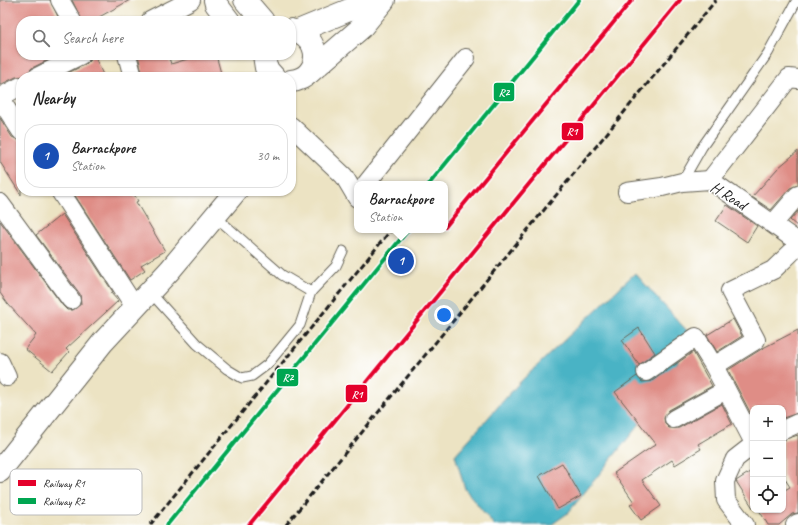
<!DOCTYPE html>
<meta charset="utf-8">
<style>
:root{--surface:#fff;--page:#f2f2f2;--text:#222;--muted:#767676;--line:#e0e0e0;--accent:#b5179e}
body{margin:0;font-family:Caveat,sans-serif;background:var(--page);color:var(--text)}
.controls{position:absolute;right:12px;bottom:12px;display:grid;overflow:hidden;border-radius:8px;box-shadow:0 1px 3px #0004}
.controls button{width:36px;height:36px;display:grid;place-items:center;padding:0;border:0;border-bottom:1px solid var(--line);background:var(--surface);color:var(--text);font:20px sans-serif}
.you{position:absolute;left:444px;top:315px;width:14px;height:14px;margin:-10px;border:3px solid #fff;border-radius:50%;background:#1a73e8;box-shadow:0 0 0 6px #1a73e833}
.badge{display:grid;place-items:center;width:26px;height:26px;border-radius:50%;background:var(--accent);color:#fff;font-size:13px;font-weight:700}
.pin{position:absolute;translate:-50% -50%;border:2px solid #fff;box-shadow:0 1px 4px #0006}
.popup{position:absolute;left:354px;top:181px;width:94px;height:52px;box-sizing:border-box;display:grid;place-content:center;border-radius:8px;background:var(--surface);filter:drop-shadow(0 1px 3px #0005);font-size:13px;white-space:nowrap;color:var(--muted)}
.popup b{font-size:15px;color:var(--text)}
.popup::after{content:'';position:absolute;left:50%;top:100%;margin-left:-8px;border:8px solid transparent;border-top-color:var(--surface)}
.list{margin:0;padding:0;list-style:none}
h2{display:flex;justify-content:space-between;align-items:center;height:52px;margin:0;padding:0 16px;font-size:17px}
h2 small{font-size:13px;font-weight:400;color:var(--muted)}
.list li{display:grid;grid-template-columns:26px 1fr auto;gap:12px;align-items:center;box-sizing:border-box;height:64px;margin:0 8px 8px;padding:0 8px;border:1px solid var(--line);border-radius:16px}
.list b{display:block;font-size:15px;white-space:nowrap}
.list p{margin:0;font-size:13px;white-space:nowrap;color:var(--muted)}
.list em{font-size:13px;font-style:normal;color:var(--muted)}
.icon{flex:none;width:22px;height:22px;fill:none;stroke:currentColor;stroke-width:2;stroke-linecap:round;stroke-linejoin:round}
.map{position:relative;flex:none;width:798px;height:525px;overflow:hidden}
.search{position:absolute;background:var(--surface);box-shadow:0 1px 3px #0004;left:16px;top:16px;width:280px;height:44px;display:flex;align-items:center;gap:10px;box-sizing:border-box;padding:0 14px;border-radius:16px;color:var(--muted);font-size:15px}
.panel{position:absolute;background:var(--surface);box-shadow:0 1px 3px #0004;left:16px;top:72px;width:280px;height:124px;border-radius:16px}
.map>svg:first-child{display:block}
</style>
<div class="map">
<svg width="798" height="525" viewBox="0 0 798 525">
<rect width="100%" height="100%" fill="#fff"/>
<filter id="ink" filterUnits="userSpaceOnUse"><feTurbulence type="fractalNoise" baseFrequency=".025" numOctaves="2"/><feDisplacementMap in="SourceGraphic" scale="8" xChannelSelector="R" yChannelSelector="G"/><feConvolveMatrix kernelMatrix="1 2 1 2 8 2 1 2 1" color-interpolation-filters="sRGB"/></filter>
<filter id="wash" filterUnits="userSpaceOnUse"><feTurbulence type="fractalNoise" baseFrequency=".012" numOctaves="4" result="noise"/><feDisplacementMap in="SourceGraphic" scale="16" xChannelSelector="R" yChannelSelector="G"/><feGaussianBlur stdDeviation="0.9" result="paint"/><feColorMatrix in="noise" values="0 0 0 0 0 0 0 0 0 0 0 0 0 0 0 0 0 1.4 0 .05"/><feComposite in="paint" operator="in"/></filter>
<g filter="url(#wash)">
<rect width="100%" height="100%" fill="#ece3c3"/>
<!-- water -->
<polygon fill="#48b3c5" stroke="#326870" points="635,273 689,333 666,391 568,513 551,525 494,525 465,489 455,455 520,382"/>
<g id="blocks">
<!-- building -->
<g fill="#df8d86">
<polygon points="0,0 50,0 60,21 21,21 21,55 58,55 32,68 28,72 27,77 16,77 0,85"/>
<polygon points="72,0 130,0 92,21 82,21"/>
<polygon points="91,55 94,55 104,77 60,77 86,64 90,60"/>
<polygon points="138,55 168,55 171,64 201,55 216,55 222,77 143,77"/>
<polygon points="0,118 12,137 21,141 21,195 0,162"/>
<polygon points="798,151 798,185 790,188 771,210 752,197 778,168"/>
<polygon points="72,191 132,191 138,201 136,202 165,251 141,265 145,270 130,280"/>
<polygon points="727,205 757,226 747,242 716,221"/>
<polygon points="798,211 798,227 790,220"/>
<polygon points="62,214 113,292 111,293 118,301 66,349 69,352 52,371 25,349 36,335 8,304 0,293 0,221 63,306 67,310 73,310 81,304 80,294 36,235"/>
<polygon points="733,319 742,336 717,352 707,335"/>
<polygon points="639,328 655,353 639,365 622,340"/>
<polygon points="798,330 798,413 783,418 783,408 753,408 753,413 751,414 728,370 763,348"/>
<polygon points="693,352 712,386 669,410 664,418 665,424 669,428 679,428 722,404 732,424 698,444 701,449 675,465 672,460 642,480 661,506 641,520 630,505 634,502 614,473 656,444 615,392 637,376 642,382 652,381"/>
<polygon points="798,435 798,513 792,514 779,525 768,525 759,510 783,510 783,491 790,487 783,476 783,440"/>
<polygon points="562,463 581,496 558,509 539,476"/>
<polygon points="753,470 753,508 736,481"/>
</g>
</g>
</g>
<g filter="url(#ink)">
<use href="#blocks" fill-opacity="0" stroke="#656256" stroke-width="1"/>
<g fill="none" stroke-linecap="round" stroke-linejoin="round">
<defs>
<g id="lane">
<polyline points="682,182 702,147 768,53 797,0"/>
<polyline points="216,217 282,275 311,292 336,266 343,251"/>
<polyline points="150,292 197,344 227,369 242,378 252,376 268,364 300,325 311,292"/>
</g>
<g id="street">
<polyline points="60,0 72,21"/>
<polyline points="150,21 191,0"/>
<polyline points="127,55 133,77"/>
<polyline points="37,77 81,55"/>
<polyline points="0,97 21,86"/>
<polyline points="0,99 21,131"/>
<polyline points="291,126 344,176 357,198"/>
<polyline points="710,180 789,78 798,79"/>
<polyline points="366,184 466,58"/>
<polyline points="60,191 135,307"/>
<polyline points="627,192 662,187 682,182 710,180 798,242"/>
<polyline points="0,203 71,300"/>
<polyline points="773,224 798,195"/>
<polyline points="0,362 7,377"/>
<polyline points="714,366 756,340 730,291 773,270 798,246"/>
<polyline points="646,372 696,337 714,366 753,441"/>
<polyline points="674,419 726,390"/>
<polyline points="783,430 798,423"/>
<polyline points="745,525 726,500 725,481 735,459 753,445"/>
<polyline points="795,525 798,523"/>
</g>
<g id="primary">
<polyline points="215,0 216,4 229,21"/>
<polyline points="245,0 263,21"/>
<path d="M 291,30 C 323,35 323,78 291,81"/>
<polyline points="298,31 354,8 382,2"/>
<polyline points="264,55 266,68 274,77"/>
<polyline points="309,73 361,28 384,0"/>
<polyline points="0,471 103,342 170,270 236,191"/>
</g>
</defs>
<!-- lane casing -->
<use href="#lane" stroke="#656256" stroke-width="11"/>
<!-- street casing -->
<use href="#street" stroke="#656256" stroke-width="20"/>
<!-- primary casing -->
<use href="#primary" stroke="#656256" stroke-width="24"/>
<!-- lane -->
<use href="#lane" stroke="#fff" stroke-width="9"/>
<!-- street -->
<use href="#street" stroke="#fff" stroke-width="18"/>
<!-- primary -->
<use href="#primary" stroke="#fff" stroke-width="22"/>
<!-- rail -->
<g stroke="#1c1c1c" stroke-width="3" stroke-dasharray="6 3" stroke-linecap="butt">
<polyline points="429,184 579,0"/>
<polyline points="150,525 391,230"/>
<polyline points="249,525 680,0"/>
<polyline points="286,525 716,0"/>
</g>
<defs>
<g id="rail-1">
<polyline points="445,227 632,0"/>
<polyline points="249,525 680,0"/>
</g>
<g id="rail-2">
<polyline points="429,184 579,0"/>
<polyline points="167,525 408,230"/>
</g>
</defs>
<!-- rail-1 casing -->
<use href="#rail-1" stroke="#fff" stroke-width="7"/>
<!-- rail-2 casing -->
<use href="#rail-2" stroke="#fff" stroke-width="7"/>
<!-- rail-1 -->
<use href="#rail-1" stroke="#e4002b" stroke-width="4"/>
<!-- rail-2 -->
<use href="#rail-2" stroke="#00a651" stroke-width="4"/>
</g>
</g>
<g text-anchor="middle" stroke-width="3" stroke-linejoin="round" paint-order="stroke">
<!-- street labels -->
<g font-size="16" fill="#1c1c1c" stroke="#fff">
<text transform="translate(729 195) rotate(32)" y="6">H Road</text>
</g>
</g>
<!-- legend -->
<rect x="10" y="469" width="132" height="46" rx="6" fill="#fff" stroke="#bbb" stroke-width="1"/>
<rect x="18" y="480" width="18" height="6" fill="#e4002b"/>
<rect x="18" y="498" width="18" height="6" fill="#00a651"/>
<g font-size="11" fill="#1c1c1c">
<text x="43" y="487">Railway R1</text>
<text x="43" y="505">Railway R2</text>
</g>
<g stroke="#fff" stroke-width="1.5">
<rect x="493" y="82" width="22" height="20" rx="4" fill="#00a651"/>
<rect x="561" y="122" width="23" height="19" rx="4" fill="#e4002b"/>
<rect x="276" y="368" width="23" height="19" rx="4" fill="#00a651"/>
<rect x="345" y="384" width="23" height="19" rx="4" fill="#e4002b"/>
</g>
<g font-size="11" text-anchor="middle" font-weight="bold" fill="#fff">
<text x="504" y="96">R2</text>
<text x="572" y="135">R1</text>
<text x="288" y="381">R2</text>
<text x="357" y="398">R1</text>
</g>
</svg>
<div class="controls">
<button>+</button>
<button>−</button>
<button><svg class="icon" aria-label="locate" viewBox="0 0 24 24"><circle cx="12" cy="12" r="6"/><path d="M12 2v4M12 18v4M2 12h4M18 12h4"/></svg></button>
</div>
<div class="you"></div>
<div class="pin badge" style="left:401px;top:261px;background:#1a4fb4">1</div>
<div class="popup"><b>Barrackpore</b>Station</div>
<div class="search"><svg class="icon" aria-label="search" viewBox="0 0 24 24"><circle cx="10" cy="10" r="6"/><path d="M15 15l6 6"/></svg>Search here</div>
<section class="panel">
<h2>Nearby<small></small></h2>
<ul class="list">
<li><span class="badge" style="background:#1a4fb4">1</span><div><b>Barrackpore</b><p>Station</p></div><em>30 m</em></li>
</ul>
</section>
</div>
